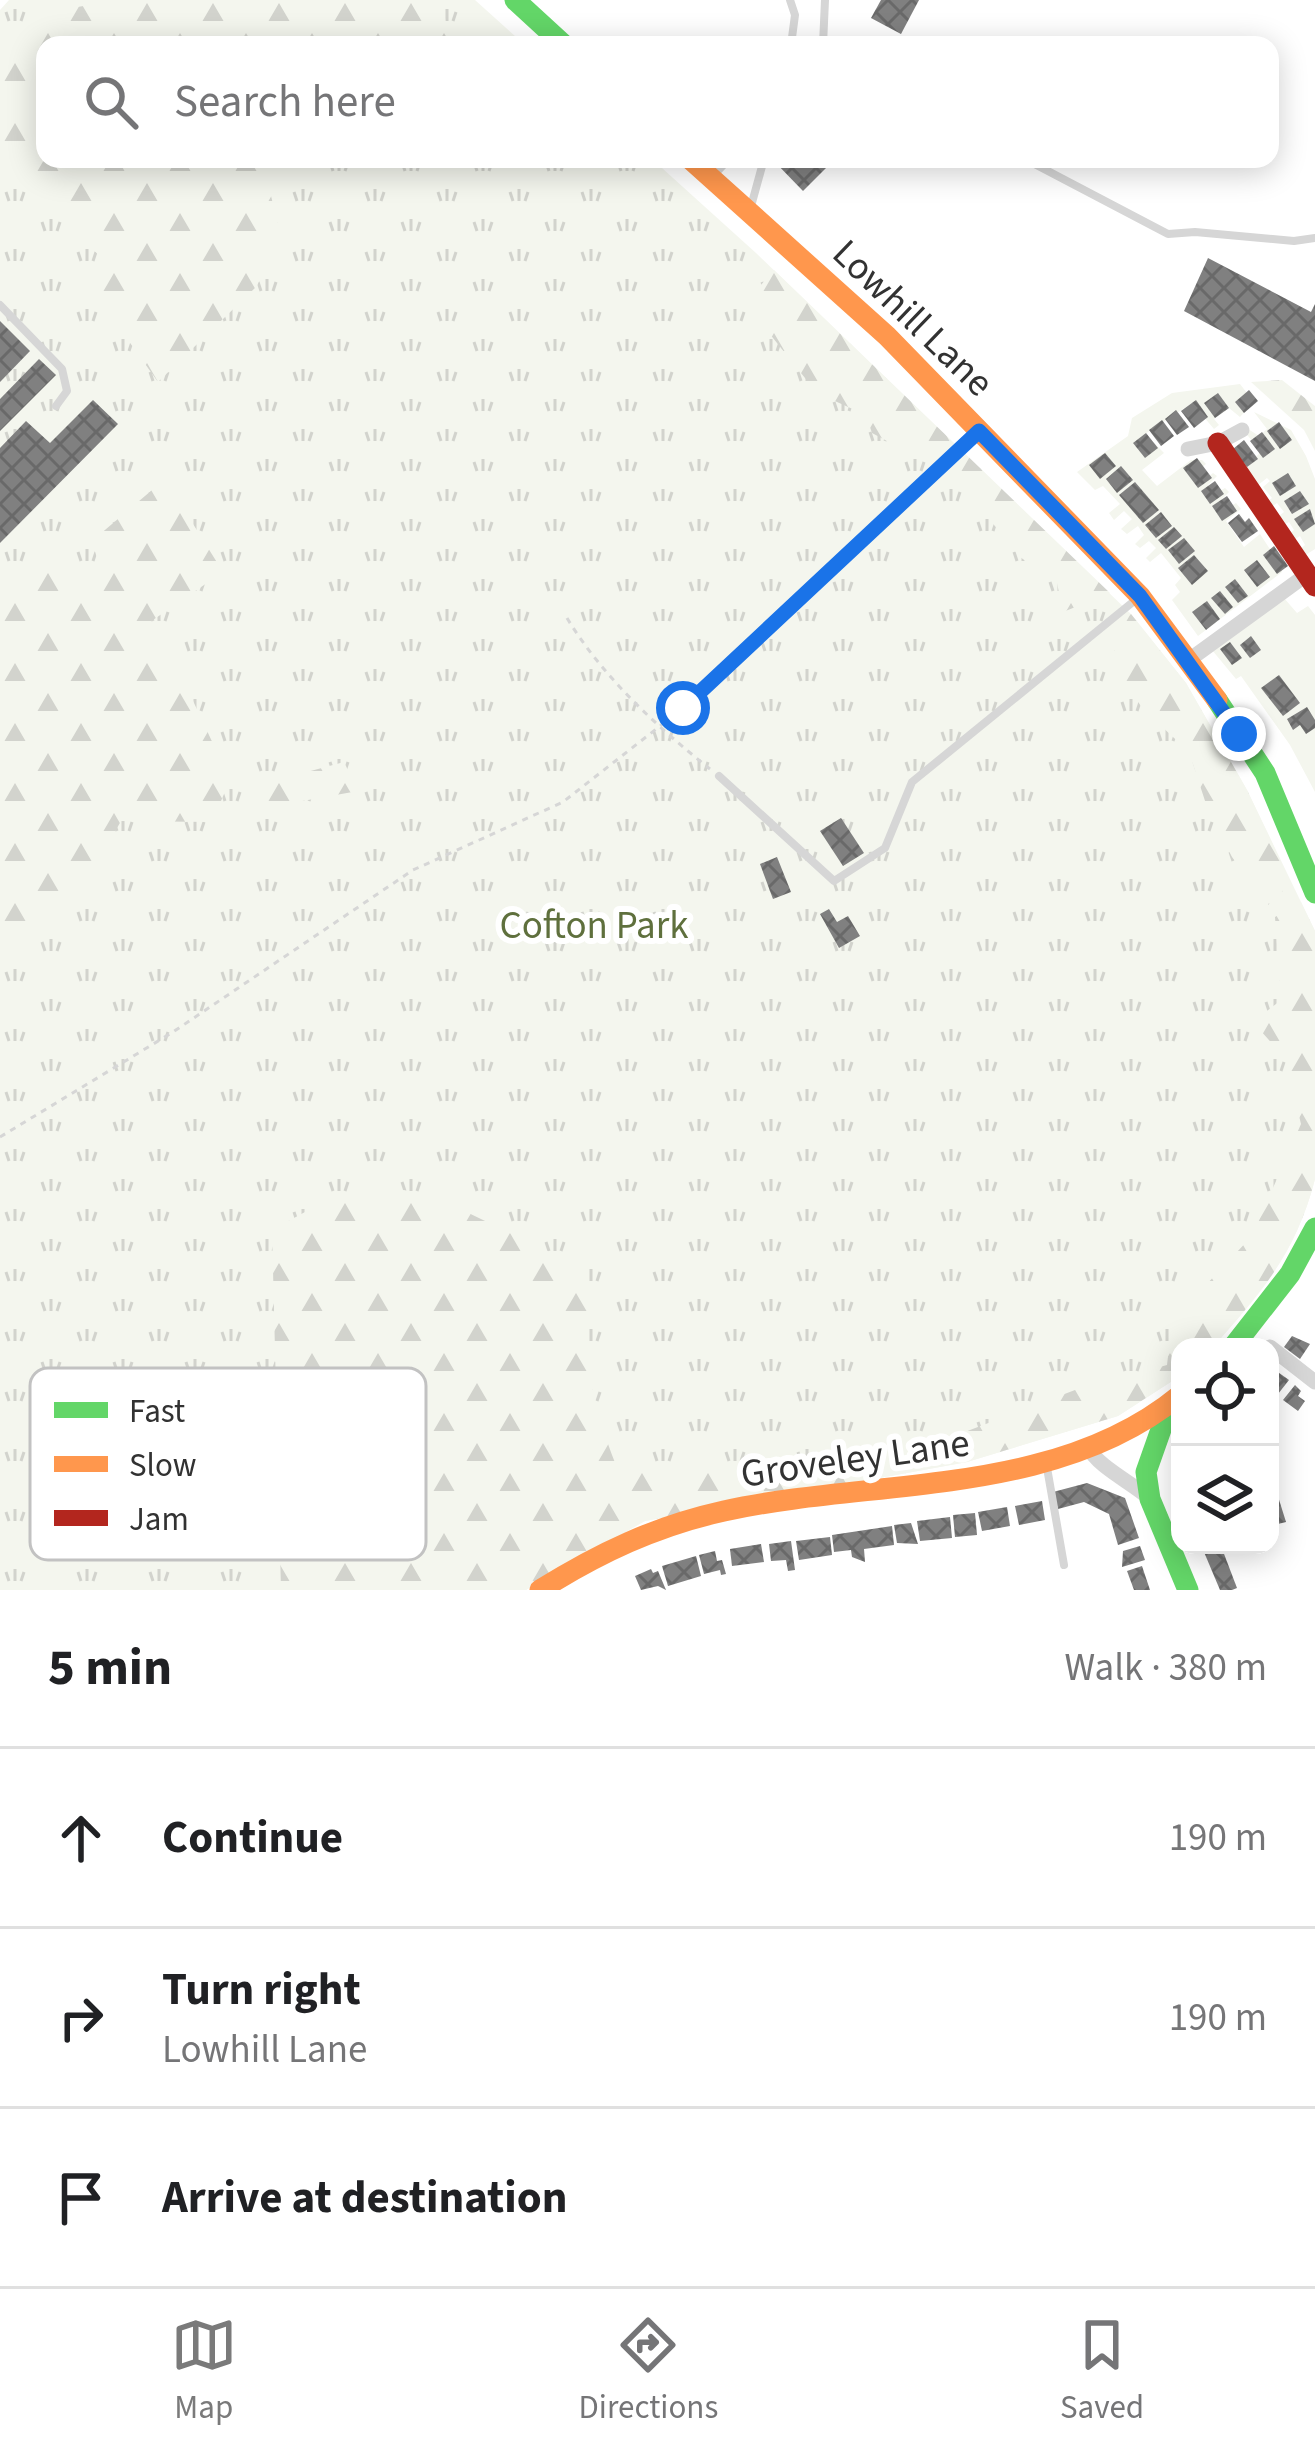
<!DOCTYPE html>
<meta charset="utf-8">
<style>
:root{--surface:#fff;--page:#f6f6f6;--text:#202124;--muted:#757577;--line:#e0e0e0;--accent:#7a7a7a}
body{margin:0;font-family:"Source Sans 3",sans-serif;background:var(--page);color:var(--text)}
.controls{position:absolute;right:36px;bottom:36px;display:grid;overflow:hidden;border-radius:24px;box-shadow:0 6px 30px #0003}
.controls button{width:108px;height:108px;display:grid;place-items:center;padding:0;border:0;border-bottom:3px solid var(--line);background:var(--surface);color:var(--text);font:60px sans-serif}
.stop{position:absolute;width:36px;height:36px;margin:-27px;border:9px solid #1a73e8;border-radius:50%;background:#fff}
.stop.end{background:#1a73e8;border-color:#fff;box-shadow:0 3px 12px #0008}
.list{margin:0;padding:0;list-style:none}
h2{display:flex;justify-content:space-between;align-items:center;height:156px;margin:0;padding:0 48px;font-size:51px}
h2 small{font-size:39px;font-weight:400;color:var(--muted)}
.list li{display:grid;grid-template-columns:78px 1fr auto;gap:36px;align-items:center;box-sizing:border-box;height:180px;padding:0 48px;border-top:3px solid var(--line)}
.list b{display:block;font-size:45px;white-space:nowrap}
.list p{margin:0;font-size:39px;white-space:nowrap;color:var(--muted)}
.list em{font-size:39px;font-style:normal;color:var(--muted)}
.icon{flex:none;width:66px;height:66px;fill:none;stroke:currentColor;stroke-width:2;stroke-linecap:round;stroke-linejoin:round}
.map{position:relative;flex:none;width:1315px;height:1590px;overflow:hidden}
.search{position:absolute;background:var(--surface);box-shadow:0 6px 30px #0003;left:36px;right:36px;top:36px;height:132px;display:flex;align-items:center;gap:30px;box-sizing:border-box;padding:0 42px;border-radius:24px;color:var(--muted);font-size:45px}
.sheet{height:696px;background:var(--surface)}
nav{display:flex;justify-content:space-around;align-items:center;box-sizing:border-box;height:168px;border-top:3px solid var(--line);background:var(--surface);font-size:33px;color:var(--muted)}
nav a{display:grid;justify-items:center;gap:6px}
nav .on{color:var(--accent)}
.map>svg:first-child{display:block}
</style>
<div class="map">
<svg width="1315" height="1590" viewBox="0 0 1315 1590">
<defs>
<pattern id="grass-tufts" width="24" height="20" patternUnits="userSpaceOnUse" patternTransform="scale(3)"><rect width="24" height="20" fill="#f4f6ee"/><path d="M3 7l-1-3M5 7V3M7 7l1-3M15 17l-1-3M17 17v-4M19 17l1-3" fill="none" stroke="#d2d3cd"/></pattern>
<pattern id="forest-firs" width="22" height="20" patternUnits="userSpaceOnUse" patternTransform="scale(3)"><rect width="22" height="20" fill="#f4f6ee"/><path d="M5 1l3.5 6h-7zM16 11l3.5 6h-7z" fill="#d2d3cd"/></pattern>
<pattern id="building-cross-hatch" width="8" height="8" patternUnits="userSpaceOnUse" patternTransform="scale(3)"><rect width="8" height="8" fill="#808080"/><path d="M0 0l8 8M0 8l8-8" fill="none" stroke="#696969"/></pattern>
</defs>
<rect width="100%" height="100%" fill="#fff"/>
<!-- grass -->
<path fill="url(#grass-tufts)" d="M 9,0 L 475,0 L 525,45 L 45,45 L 45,159 L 652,159 L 756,253 L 1131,614 L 1186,683 L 1247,790 L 1315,931 L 1315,1179 C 1296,1253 1262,1290 1214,1346 L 1180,1347 L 1180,1376 L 1118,1416 L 967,1462 L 645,1521 L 605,1539 L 526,1590 L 0,1590 L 0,10 Z"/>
<!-- forest -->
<g fill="url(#forest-firs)">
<polygon points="119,0 443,0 448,45 45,45 45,159 320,159 267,180 280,232 257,286 158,382 103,305 101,258 52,203 0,167 0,45 36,14"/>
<polygon points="774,270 1110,593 1063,612 1057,583 1020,557 956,478 872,433 866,415 817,393 745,303"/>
<polygon points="1282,380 1315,406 1315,451 1304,430 1251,382"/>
<path d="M 165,479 L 223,572 L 131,635 L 180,673 L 230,780 L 212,822 L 121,821 C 96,865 49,950 0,967 L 0,598 L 51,559 L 101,572 L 92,541 Z"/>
<polygon points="1131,614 1186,683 1247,790 1291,883 1268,905 1232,857 1208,810 1189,752 1142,708 1113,662 1117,625"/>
<polygon points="344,762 358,791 236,813 244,789"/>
<path d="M 1301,902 L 1315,931 L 1315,1179 C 1296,1253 1262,1292 1213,1347 L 1180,1347 L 1180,1376 L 1118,1416 L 967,1462 L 645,1521 L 526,1590 L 281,1590 L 272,1230 L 316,1206 L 404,1190 L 454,1206 L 587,1270 C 589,1293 587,1315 587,1338 C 588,1384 601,1428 618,1470 L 727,1469 L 928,1446 L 1075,1390 L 1167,1365 L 1172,1321 L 1252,1236 L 1301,1124 L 1285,1058 L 1253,1022 L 1281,1000 L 1275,917 Z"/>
</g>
<!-- garden -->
<g fill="#f4f6ee">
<polygon points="1240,384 1254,402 1240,417 1229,408 1214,419 1219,425 1214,429 1192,403 1145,434 1164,453 1142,470 1157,486 1191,460 1202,460 1206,464 1201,468 1208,477 1213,473 1217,476 1208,485 1218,492 1225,488 1229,492 1221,500 1229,507 1236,503 1241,509 1226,521 1244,547 1260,534 1281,566 1282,572 1198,636 1172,600 1180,592 1175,585 1181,578 1161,553 1150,562 1146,558 1156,548 1149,541 1140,548 1135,544 1144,535 1138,526 1127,534 1121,529 1132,519 1124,511 1114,520 1109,513 1120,504 1103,486 1095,490 1077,472 1128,436 1132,418 1172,393"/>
<polygon points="1254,412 1291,430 1306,456 1315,479 1315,549 1301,558 1297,552 1305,545 1300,536 1290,542 1286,537 1294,530 1289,522 1279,527 1274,520 1284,512 1277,503 1267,510 1263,505 1272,498 1263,487 1270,481 1267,478 1258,485 1241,470 1261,452 1244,431 1245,427 1259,436 1267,429"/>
<polygon points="1284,598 1297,613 1308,606 1315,615 1315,792 1290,745 1241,676 1236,679 1212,650"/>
</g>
<!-- building -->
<g fill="url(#building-cross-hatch)">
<polygon points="881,0 919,0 901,34 871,18"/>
<polygon points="772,159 835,159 803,191"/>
<polygon points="1208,258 1311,312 1315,304 1315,381 1184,311"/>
<polygon points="0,321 30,351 0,382"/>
<polygon points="39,359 56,375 0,431 0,399"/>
<polygon points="1249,390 1258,401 1244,413 1235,402"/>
<polygon points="1218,393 1229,408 1215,418 1204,403"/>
<polygon points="93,400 118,424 0,543 0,448 26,421 50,443"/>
<polygon points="1196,400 1208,417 1194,428 1181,411"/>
<polygon points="1176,410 1189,427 1177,435 1165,419"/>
<polygon points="1162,420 1174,436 1161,446 1149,430"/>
<polygon points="1279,422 1292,440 1280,449 1267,431"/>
<polygon points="1262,432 1275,449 1263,458 1250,441"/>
<polygon points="1146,433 1158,448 1145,458 1133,443"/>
<polygon points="1244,440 1258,459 1247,467 1233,449"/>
<polygon points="1105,453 1116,466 1100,479 1089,465"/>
<polygon points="1197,458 1212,478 1198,488 1183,468"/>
<polygon points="1121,466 1133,480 1117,493 1106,479"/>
<polygon points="1288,473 1296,486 1280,496 1272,483"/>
<polygon points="1215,481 1224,494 1210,504 1201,491"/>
<polygon points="1135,482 1159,510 1143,523 1119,495"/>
<polygon points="1300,491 1309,504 1292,514 1284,501"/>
<polygon points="1227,496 1237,511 1222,521 1212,506"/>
<polygon points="1310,509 1315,524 1303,532 1294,519"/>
<polygon points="1161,512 1172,526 1156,538 1145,525"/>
<polygon points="1239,514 1245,522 1249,518 1258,531 1242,542 1228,523"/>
<polygon points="1174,527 1182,536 1166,549 1158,540"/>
<polygon points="1184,538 1195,551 1179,564 1168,550"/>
<polygon points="1274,546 1288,566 1277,574 1263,555"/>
<polygon points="1194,555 1208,571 1192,585 1178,568"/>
<polygon points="1257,560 1270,577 1257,587 1244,570"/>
<polygon points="1235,579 1248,596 1238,603 1225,587"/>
<polygon points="1220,591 1233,607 1225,614 1211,598"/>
<polygon points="1207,601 1220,619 1206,630 1192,612"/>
<polygon points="1251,636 1261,650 1250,658 1240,645"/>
<polygon points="1230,642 1242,658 1232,665 1220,649"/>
<polygon points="1279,675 1300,703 1283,716 1261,688"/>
<polygon points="1307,707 1315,720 1315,728 1306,734 1300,725 1293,730 1287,719"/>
<polygon points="841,818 864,853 843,866 820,831"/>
<polygon points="777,857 791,892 773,899 760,864"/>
<polygon points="829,909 837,922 848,916 860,936 839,948 820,914"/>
<polygon points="1292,1336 1310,1344 1300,1359 1284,1347"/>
<polygon points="1275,1370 1289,1380 1278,1394 1270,1388 1270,1377"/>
<polygon points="1295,1385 1301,1391 1298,1396 1305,1401 1298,1411 1283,1400"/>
<polygon points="1270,1471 1286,1522 1270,1526"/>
<polygon points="1087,1483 1125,1498 1139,1538 1118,1545 1109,1514 1084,1502 1058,1509 1053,1492"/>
<polygon points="1042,1501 1045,1520 1019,1525 1015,1506"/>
<polygon points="1007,1507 1010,1526 982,1531 978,1512"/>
<polygon points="975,1513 977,1535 955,1537 953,1515"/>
<polygon points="950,1517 952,1538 920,1541 917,1521"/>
<polygon points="911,1523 918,1544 897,1543 894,1525"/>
<polygon points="892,1526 894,1545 864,1549 865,1562 852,1557 851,1550 834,1552 832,1535"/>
<polygon points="830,1537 832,1555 799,1560 796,1541"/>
<polygon points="791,1541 795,1570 788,1571 786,1560 771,1561 769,1544"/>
<polygon points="761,1544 764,1562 732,1566 730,1549"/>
<polygon points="1140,1546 1145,1560 1122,1567 1123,1551"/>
<polygon points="1221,1546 1237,1588 1232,1590 1220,1590 1204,1552"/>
<polygon points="715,1551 717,1561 722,1560 726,1574 721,1575 720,1570 704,1574 699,1555"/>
<polygon points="696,1556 701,1576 668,1586 662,1566"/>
<polygon points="1142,1566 1150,1590 1134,1590 1127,1571"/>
<polygon points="651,1569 653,1573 658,1571 666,1590 658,1586 641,1590 635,1576"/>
</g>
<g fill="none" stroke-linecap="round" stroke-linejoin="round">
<!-- path -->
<g stroke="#d6d6d6" stroke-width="3" stroke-dasharray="6 6" stroke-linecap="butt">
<path d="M 567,618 C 602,676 657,727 710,769"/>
<polyline points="0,1137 173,1032 413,870 563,802 683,708 967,442"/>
</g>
<!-- lane -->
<g stroke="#d6d6d6" stroke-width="8">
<polyline points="790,0 795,15 791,45"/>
<polyline points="823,45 825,0"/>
<polyline points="1025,159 1168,234 1195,232 1294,241 1315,238"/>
<polyline points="712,177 729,159"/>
<polyline points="750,210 764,159"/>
<polyline points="0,305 62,369 67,391 56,406"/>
<polyline points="719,776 834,881 885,848 912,782 1139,597"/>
<polyline points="1046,1462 1064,1565"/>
</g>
<!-- street -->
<g stroke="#d6d6d6" stroke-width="15">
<polyline points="1188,449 1218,443 1242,430"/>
<polyline points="1189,660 1306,575"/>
<polyline points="1270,1347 1315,1382"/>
<path d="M 1088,1447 C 1098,1467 1131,1482 1149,1498"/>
</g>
<!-- fast -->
<g stroke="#63d668" stroke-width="21">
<polyline points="515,0 564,45"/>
<polyline points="1217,700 1265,773 1315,893"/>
<polyline points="1233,1347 1290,1274 1315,1228"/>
<polyline points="1170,1404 1146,1472 1150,1499 1188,1590"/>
</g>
<!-- slow -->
<g stroke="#ff974d" stroke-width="21">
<polyline points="690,159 887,336 1140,596 1217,700"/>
<path d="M 540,1590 C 599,1553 656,1526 724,1511 C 873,1478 1055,1498 1180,1395"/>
</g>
<!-- jam -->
<polyline stroke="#b3261e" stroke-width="21" points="1218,443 1315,586"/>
</g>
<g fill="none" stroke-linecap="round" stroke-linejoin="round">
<!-- route -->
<polyline stroke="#1a73e8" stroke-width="15" points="683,708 979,431 1140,596 1239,734"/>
</g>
<g text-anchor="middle" stroke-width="12" stroke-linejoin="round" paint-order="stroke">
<!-- street labels -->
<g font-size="39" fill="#323232" stroke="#fff">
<text transform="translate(914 317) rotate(44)" y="14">Lowhill Lane</text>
<text transform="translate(855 1457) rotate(-8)" y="14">Groveley Lane</text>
</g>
<!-- park labels -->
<g font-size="39" fill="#5f703d" stroke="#fff">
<text x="594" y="938">Cofton Park</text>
</g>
</g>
<!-- legend -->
<rect x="30" y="1368" width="396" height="192" rx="18" fill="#fff" stroke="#c2c2c2" stroke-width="3"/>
<rect x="54" y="1402" width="54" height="16" fill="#63d668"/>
<rect x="54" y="1456" width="54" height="16" fill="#ff974d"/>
<rect x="54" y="1510" width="54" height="16" fill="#b3261e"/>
<g font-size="33" fill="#323232">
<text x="129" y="1422">Fast</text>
<text x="129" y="1476">Slow</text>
<text x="129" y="1530">Jam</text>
</g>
</svg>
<div class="controls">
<button><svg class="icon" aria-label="locate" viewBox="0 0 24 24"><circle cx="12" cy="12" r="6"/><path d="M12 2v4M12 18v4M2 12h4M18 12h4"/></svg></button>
<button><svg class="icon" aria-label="layers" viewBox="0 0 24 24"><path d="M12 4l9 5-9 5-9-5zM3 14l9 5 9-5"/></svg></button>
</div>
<div class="stop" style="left:683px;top:708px"></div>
<div class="stop end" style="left:1239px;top:734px"></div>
<div class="search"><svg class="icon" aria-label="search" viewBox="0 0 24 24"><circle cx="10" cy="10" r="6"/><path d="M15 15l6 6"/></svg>Search here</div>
</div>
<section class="sheet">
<h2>5 min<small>Walk · 380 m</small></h2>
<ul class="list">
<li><svg class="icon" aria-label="ahead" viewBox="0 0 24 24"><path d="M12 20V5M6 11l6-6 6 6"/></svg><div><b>Continue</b></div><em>190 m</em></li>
<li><svg class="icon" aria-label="right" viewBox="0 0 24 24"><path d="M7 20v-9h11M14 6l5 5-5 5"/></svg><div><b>Turn right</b><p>Lowhill Lane</p></div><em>190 m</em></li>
<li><svg class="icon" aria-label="arrive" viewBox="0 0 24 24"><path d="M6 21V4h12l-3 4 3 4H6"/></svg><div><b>Arrive at destination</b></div></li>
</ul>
</section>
<nav>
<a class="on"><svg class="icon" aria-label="map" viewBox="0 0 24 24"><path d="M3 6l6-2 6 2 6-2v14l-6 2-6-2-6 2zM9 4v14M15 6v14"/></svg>Map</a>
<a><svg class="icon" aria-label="directions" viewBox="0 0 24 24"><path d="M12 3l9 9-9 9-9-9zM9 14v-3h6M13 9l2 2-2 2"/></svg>Directions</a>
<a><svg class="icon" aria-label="saved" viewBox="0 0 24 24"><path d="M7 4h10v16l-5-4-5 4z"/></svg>Saved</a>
</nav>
